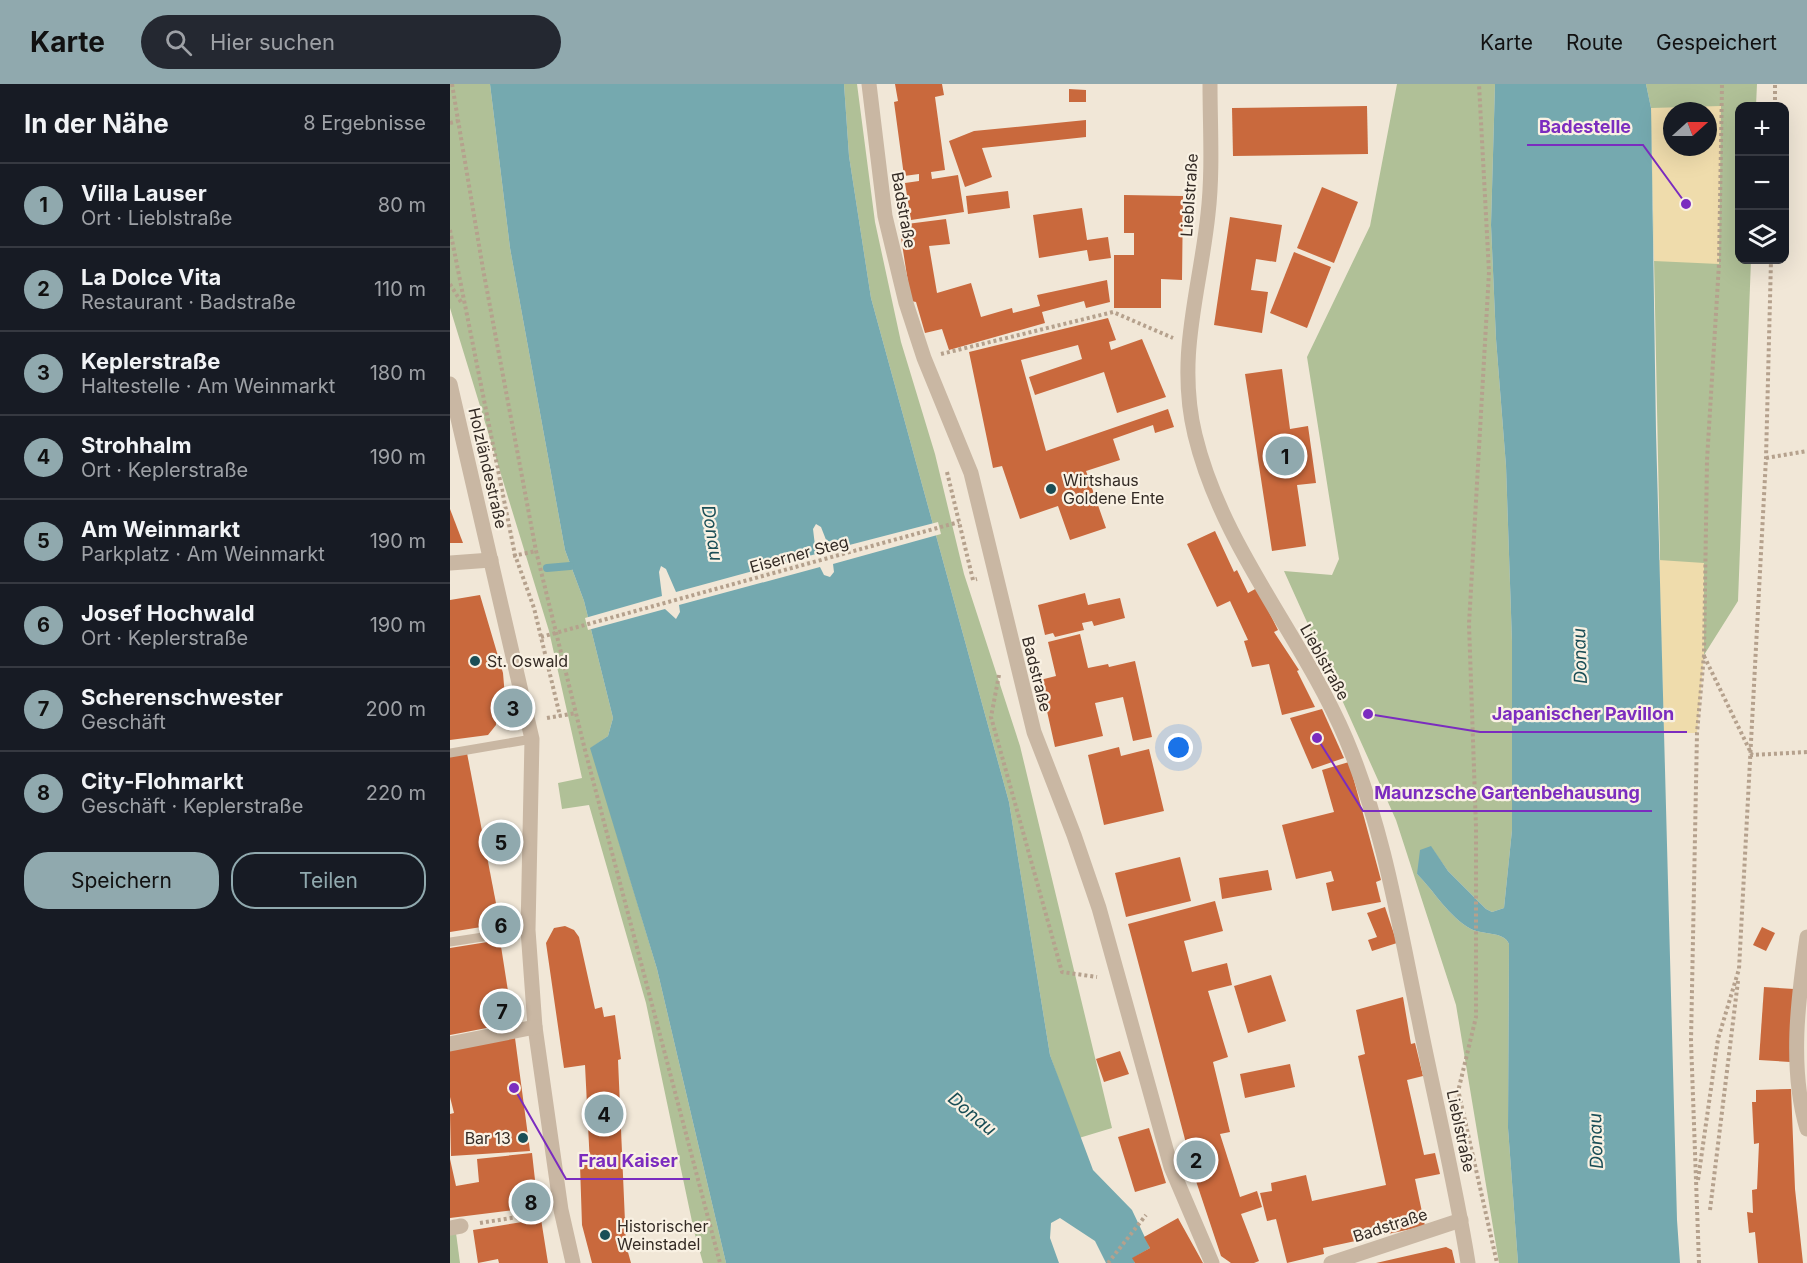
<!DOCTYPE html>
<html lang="de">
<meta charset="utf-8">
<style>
:root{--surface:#171b24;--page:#242831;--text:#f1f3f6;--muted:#9ea1a6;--line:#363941;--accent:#90a9ae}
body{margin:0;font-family:Inter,sans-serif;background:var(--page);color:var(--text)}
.controls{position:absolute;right:18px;top:18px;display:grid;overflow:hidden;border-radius:12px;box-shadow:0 6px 24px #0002}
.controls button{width:54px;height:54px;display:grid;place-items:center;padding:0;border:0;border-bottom:2px solid var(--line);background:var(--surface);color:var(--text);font:30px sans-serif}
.compass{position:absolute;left:1213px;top:18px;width:54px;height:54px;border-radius:50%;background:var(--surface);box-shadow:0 6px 24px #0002;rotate:69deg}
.you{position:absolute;left:729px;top:664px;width:21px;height:21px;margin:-15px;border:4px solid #fff;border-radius:50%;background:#1a73e8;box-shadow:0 0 0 9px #1a73e833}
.badge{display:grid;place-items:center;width:39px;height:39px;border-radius:50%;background:var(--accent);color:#111;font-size:20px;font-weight:700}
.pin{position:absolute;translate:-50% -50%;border:3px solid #fff;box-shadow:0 2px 6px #0006}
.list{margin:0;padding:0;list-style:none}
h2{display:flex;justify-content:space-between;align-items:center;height:78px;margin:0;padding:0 24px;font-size:26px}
h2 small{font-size:20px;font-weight:400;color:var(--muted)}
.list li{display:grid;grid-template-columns:39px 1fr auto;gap:18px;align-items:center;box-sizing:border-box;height:84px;padding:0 24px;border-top:2px solid var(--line)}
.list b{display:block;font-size:22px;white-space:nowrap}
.list p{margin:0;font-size:20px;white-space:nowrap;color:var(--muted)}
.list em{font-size:20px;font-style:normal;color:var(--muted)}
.actions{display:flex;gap:12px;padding:18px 24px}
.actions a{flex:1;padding:14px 0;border:2px solid var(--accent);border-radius:24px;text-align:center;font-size:21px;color:var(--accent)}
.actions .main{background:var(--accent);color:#111}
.icon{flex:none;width:33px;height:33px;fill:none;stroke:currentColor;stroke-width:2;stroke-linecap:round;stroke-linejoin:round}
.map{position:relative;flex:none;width:1357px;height:1179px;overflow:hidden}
header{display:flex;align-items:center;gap:36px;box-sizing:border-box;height:84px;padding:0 30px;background:var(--accent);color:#111}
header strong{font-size:28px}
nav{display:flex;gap:33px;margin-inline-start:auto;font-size:21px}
.search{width:420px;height:54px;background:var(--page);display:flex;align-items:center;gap:15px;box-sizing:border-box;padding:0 21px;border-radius:33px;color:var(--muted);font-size:22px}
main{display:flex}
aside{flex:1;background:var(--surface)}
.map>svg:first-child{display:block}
</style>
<header>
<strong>Karte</strong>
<div class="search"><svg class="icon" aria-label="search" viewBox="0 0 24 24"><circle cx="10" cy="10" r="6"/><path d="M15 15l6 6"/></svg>Hier suchen</div>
<nav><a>Karte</a><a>Route</a><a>Gespeichert</a></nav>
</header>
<main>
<aside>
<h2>In der Nähe<small>8 Ergebnisse</small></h2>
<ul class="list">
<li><span class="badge">1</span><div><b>Villa Lauser</b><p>Ort · Lieblstraße</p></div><em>80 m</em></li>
<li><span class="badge">2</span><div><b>La Dolce Vita</b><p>Restaurant · Badstraße</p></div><em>110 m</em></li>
<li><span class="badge">3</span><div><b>Keplerstraße</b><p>Haltestelle · Am Weinmarkt</p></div><em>180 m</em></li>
<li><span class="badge">4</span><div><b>Strohhalm</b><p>Ort · Keplerstraße</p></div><em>190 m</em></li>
<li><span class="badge">5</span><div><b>Am Weinmarkt</b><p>Parkplatz · Am Weinmarkt</p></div><em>190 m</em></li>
<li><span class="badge">6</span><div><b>Josef Hochwald</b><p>Ort · Keplerstraße</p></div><em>190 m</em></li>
<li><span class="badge">7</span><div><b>Scherenschwester</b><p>Geschäft</p></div><em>200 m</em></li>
<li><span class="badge">8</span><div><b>City-Flohmarkt</b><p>Geschäft · Keplerstraße</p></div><em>220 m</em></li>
</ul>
<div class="actions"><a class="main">Speichern</a><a>Teilen</a></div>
</aside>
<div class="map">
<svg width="1357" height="1179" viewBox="0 0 1357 1179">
<rect width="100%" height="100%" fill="#f1e7d7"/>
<!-- green -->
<g fill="#b0c097" fill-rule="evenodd">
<polygon points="0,0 40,0 60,164 115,466 134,517 163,634 158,652 141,664 207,885 276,1179 253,1179 244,1147 196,919 139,721 112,725 108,699 132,694 99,547 0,224"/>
<polygon points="394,0 407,0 425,138 451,258 485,370 514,490 570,662 662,1044 629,1054 600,971 559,718 421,214 399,72"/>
<path d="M 947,0 L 1045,0 L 1041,141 L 1046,255 L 1056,382 L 1062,558 L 1062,746 L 1054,824 L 1042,828 L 1036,825 L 998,787 L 981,763 L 967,790 C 985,808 998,832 1021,845 C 1032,851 1054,847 1059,860 L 1058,1044 L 1068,1179 L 1049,1179 L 1006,921 L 946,736 L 834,487 L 882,491 L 889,475 L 857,273 L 920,142 Z"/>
<path d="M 1196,0 L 1307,0 L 1306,22 L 1290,22 L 1290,176 L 1301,176 L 1288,517 L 1254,571 L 1212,573 L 1201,24 ZM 1222,27 L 1258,27 L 1258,63 L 1222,63 Z"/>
<polygon points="6,1149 10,1179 0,1179 0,1150"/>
</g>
<!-- sand -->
<g fill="#efdcac" fill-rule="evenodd">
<path d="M 1271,22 L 1269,180 L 1204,177 L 1201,24 ZM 1222,27 L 1258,27 L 1258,63 L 1222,63 Z"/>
<polygon points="1209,476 1254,479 1254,571 1247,649 1214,649"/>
</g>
<!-- water -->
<g fill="#75a9af">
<polygon points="40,0 394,0 399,72 421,214 559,718 600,971 643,1086 682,1126 700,1164 683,1174 685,1179 656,1179 645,1157 610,1134 601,1139 600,1154 609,1179 276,1179 207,885 140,664 158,652 163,634 134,517 115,466 60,164"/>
<path d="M 1045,0 L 1196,0 L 1201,24 L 1206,348 L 1227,1136 L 1230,1179 L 1068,1179 L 1058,1044 L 1059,860 C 1054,847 1032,851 1021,845 C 998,832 985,808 967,790 L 970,766 L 981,762 L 998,787 L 1036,825 L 1042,828 L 1054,824 L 1062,746 L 1062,558 L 1056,382 L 1046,255 L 1041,141 Z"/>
</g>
<!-- pier -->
<polygon fill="#f1e7d7" points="488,438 491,450 383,480 384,488 380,493 374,491 370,483 229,521 230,528 226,535 215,525 138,546 135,534 212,512 209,488 211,482 216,485 226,508 366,470 363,445 366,440 371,443 380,466"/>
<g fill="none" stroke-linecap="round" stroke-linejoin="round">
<!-- stream -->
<polyline stroke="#75a9af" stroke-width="8" points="97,484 120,482"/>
</g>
<!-- building -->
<g fill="#c9693d">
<polygon points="445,0 492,0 494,11 485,13 495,86 481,88 482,95 508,91 514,128 461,136 455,99 469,97 469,90 454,92 444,18 448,17"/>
<polygon points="619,5 636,6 636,18 619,18"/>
<polygon points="917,22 918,70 783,72 782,24"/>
<polygon points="636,36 636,53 532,64 542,93 515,103 499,57 524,47"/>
<polygon points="872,103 908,118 884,179 847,164"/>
<polygon points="558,107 560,124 518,130 516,112"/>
<polygon points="674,111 733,112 732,196 711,195 711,224 664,224 664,171 684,171 684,149 674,149"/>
<polygon points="632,124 637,156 658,153 661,174 639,177 637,166 589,174 583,131"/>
<polygon points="780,133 832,141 826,178 806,175 801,206 818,208 812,249 764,241"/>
<polygon points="496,135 500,160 479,162 487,209 521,199 531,233 562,224 563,229 590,222 587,211 657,196 660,218 636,224 634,217 592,228 595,239 499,266 492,245 475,249 466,218 461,217 449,141"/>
<polygon points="844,168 881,183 857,244 820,229"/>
<polygon points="658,234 666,256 659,258 661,266 692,255 716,313 667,329 654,288 585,311 579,293 632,275 628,261 571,276 596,367 718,325 724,343 705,349 703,341 663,355 670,376 636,387 656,444 620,456 608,422 570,435 552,382 543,384 519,268"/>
<polygon points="832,285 840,345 858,342 866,399 847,401 856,462 822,467 795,290"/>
<polygon points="0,425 13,459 0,459"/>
<polygon points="765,447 784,488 787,486 798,509 807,504 828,546 824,548 849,586 847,587 865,623 832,631 819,580 802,583 794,557 798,556 780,517 767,523 737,460"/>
<polygon points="635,509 638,521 670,514 675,534 644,542 642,537 632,539 634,546 605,553 603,549 595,551 588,521"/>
<polygon points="30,511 53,589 56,625 46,627 46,641 38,651 0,656 0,516"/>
<polygon points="630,550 638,584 658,580 659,583 685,577 702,653 683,657 673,613 645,619 653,652 605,663 590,596 606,592 598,558"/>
<polygon points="872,625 894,674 862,685 840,634"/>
<polygon points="669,663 671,672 699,665 714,727 654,741 638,671"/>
<polygon points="17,669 50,840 0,848 0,673"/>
<polygon points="899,678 931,796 926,798 931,818 882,827 876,799 884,797 881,787 846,795 832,741 884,728 872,686"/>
<polygon points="730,773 741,817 676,833 665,789"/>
<polygon points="818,786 822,806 772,815 769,794"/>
<polygon points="765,817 773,847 734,857 742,888 777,879 782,901 758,907 778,973 763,978 780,1048 770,1050 790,1113 807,1107 812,1123 791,1130 809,1177 804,1179 781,1179 771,1172 746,1097 678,840"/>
<polygon points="935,823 947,859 922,867 918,856 927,853 917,829"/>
<polygon points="115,842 124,846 129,853 145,925 152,923 154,933 165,931 171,975 168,976 176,1161 181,1179 142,1179 132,1141 130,1081 140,1081 135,981 114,984 96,859 104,844"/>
<polygon points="1312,843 1325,849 1316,867 1303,861"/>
<polygon points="50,856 63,939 0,951 0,864"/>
<polygon points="821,891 836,937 798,949 784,902"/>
<polygon points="1314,903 1344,905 1340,978 1309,976"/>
<polygon points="953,913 961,960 965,959 973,992 957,996 974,1071 985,1069 990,1090 965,1095 975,1142 873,1164 874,1170 837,1179 826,1135 817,1137 810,1109 822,1107 821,1099 856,1091 862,1117 936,1101 908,972 915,970 906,926"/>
<polygon points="65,954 80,1067 1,1072 0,1030 4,1029 0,1013 0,966"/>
<polygon points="670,967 679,990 654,998 646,975"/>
<polygon points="840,980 845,1003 795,1014 790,990"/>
<polygon points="1341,1005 1345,1105 1353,1179 1308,1179 1305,1148 1299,1149 1297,1128 1303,1129 1302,1106 1307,1105 1309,1059 1304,1060 1302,1018 1306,1018 1306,1006"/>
<polygon points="699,1044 716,1099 685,1108 668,1053"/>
<polygon points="82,1069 88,1123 0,1134 0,1075 6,1102 29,1098 27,1075"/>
<polygon points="728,1134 753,1179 685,1179 682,1174 700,1164 694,1153"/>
<polygon points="91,1135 98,1179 49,1179 48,1175 28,1179 23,1146"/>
<polygon points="996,1163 1002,1166 1005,1179 926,1179"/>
</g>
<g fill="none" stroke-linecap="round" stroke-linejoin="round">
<!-- path -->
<g stroke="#b5a18d" stroke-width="4" stroke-dasharray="3 3" stroke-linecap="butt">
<polyline points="2,0 33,185 86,467 135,666 270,1179"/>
<polyline points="1325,22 1325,0"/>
<polyline points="0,39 8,37"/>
<polyline points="0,146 65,471 84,524 110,632"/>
<polyline points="0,200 11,218"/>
<polyline points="491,270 663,228 723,254"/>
<polyline points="1316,374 1357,367"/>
<polyline points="497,388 523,496 527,495"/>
<polyline points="63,472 86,467"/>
<polyline points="1254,572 1302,671 1357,668"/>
<polyline points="549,591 541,633 612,888 647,893"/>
<polyline points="97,634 126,629"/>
<polyline points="1009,1010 1047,1179"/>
<polyline points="1006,1016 1026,933 1026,743 1019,540 1039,188 1029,0"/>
<polyline points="1248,1096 1268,955 1289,885 1316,374 1321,176"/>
<polyline points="1260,1126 1288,897"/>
<polyline points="30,1139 93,1129"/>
<polyline points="658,1179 696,1131"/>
<polyline points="1249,1179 1241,957 1247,649 1254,571 1257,376 1269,180 1272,0"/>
</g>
<!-- lane -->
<g stroke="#c9b7a3" stroke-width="9">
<polyline points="0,669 82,655"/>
<polyline points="0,858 78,846"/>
</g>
<!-- street -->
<g stroke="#c9b7a3" stroke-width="15">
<polyline points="419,0 435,132 456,219 474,274 521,389 584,648 624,751 649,824 721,1083 762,1179"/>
<path d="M 760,0 C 760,43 763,87 758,130 C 750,207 726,272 745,351 C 772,463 851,550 896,655 C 934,745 949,841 969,936 C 985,1017 1005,1097 1018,1179"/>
<polyline points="0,300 82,655 78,846 85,943 111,1126 123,1179"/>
<polyline points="0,479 41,476"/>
<path d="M 1357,853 C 1348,915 1339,984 1357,1045"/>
<polyline points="0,960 85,943"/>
<polyline points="0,1144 11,1142"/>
<polyline points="881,1179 1011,1136"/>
</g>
<!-- path-bridge -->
<polyline stroke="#b5a18d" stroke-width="4" stroke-dasharray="3 3" stroke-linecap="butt" points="91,553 509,438"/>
</g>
<!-- markers -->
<g fill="#1a4e56" stroke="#f9f1e3" stroke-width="2">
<circle cx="601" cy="405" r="6"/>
<circle cx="25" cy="577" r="6"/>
<circle cx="73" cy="1054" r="6"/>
<circle cx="155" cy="1151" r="6"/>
</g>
<g text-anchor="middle" stroke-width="4.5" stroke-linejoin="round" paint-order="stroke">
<!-- street labels -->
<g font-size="16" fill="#342b25" stroke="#f9f1e3">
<text transform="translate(739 111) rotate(-86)" y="6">Lieblstraße</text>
<text transform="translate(454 126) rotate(80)" y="6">Badstraße</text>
<text transform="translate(38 384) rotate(77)" y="6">Holzländestraße</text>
<text transform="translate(349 470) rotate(-15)" y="6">Eiserner Steg</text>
<text transform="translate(875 578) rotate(61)" y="6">Lieblstraße</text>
<text transform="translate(587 590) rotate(76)" y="6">Badstraße</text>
<text transform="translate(1011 1047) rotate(78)" y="6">Lieblstraße</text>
<text transform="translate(940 1141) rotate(-18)" y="6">Badstraße</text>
</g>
<!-- poi labels -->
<g font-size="16" fill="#342b25" stroke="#f9f1e3" text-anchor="start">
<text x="613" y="402">Wirtshaus<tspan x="613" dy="18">Goldene Ente</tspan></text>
<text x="37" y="583">St. Oswald</text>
<text x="61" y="1060" text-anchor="end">Bar 13</text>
<text x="167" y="1148">Historischer<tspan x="167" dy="18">Weinstadel</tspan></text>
</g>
<!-- water labels -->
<g font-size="18" font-style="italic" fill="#1a4e56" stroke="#f9f1e3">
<text transform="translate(262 449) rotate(81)" y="6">Donau</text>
<text transform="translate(1130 572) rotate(-92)" y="6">Donau</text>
<text transform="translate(522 1030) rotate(40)" y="6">Donau</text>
<text transform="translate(1146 1057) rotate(-92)" y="6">Donau</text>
</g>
</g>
<!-- callouts -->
<path fill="none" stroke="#7b2cbf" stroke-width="2" d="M1236 120L1193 61H1077M918 630L1030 648H1237M867 654L913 727H1202M64 1004L116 1095H240"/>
<g fill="#7b2cbf" stroke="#f9f1e3" stroke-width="2">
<circle cx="1236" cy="120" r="6"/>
<circle cx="918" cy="630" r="6"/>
<circle cx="867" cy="654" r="6"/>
<circle cx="64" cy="1004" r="6"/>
</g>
<g font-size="18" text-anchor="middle" font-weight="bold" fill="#7b2cbf" stroke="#f9f1e3" stroke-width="4.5" stroke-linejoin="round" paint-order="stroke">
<text x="1135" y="49">Badestelle</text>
<text x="1133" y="636">Japanischer Pavillon</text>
<text x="1057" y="715">Maunzsche Gartenbehausung</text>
<text x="178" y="1083">Frau Kaiser</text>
</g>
</svg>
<div class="controls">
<button>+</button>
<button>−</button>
<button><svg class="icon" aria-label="layers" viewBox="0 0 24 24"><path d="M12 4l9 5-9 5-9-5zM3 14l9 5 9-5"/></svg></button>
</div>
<svg class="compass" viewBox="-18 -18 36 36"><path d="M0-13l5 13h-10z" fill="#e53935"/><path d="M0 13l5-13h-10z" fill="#9ea1a6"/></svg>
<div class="you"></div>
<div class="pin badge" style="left:835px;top:372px">1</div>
<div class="pin badge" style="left:746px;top:1076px">2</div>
<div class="pin badge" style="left:63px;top:624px">3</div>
<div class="pin badge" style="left:154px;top:1030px">4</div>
<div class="pin badge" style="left:51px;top:758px">5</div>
<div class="pin badge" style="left:51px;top:841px">6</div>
<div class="pin badge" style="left:52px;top:927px">7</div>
<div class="pin badge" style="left:81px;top:1118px">8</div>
</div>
</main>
